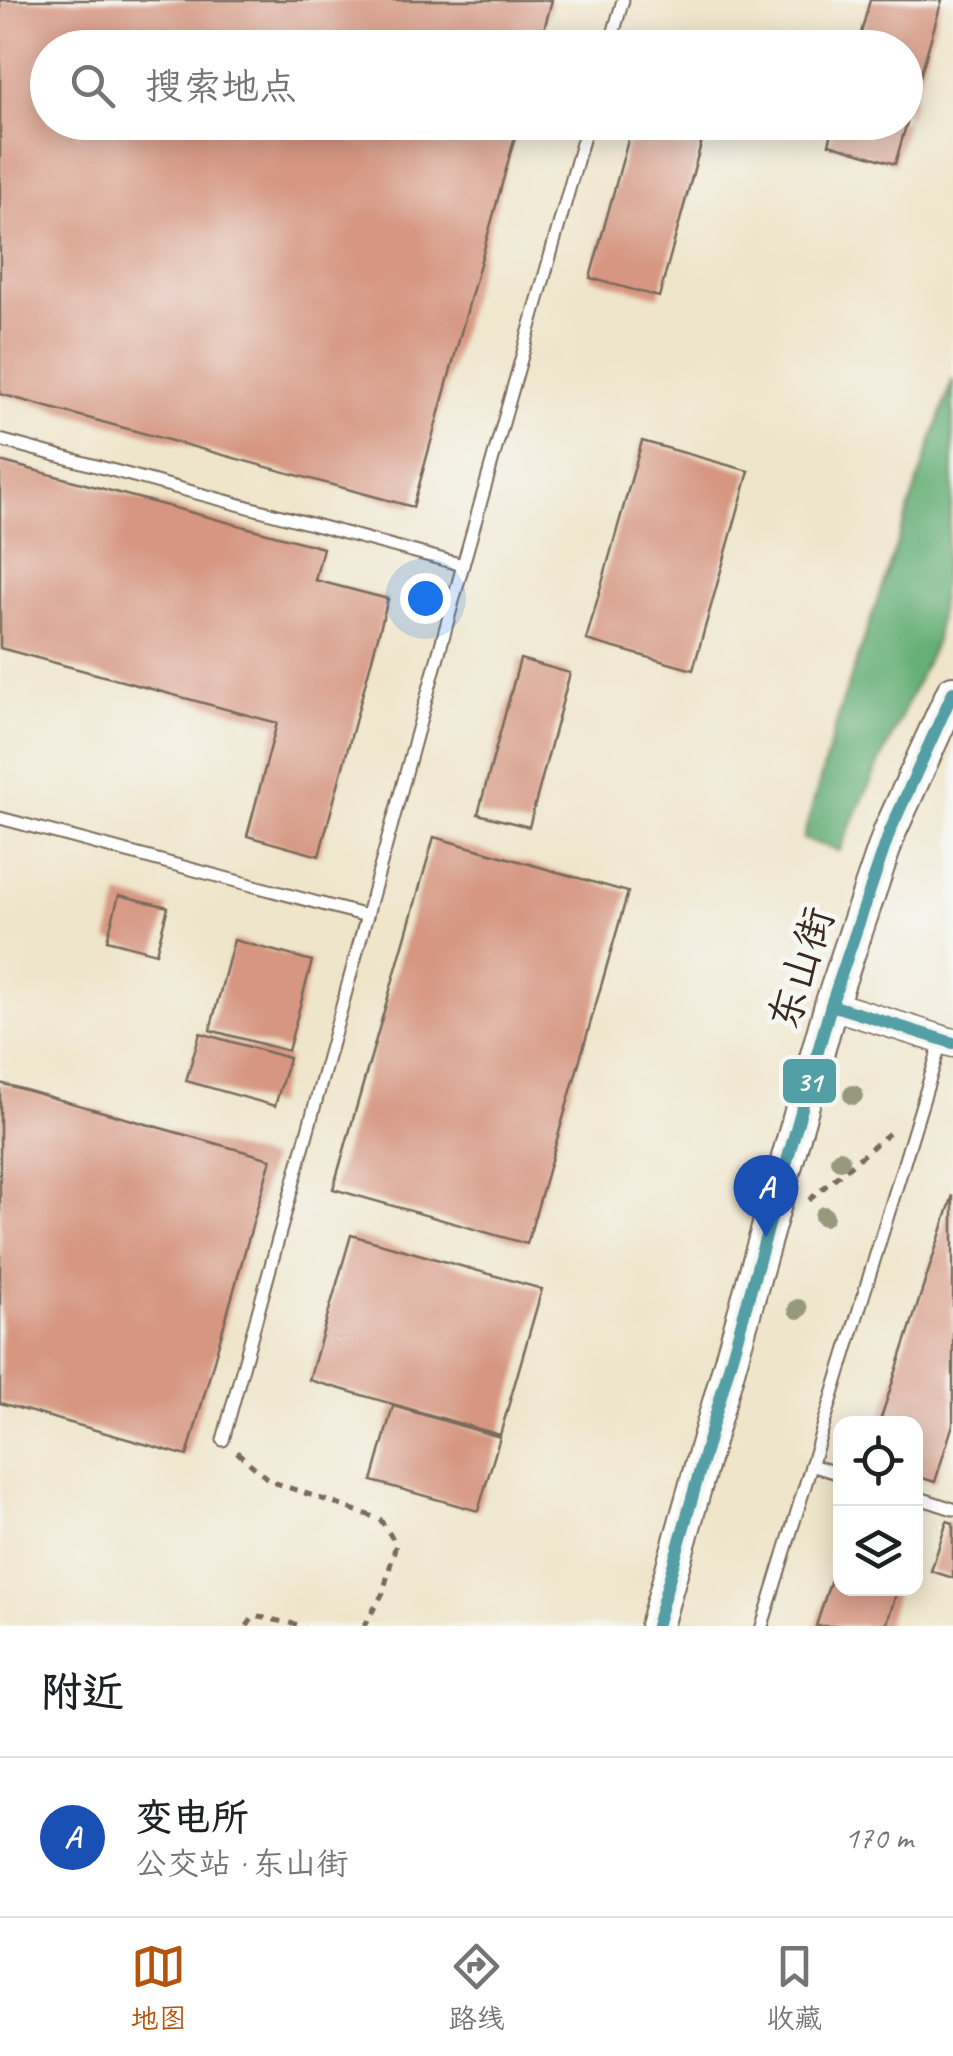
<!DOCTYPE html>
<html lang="zh">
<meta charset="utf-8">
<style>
:root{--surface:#fff;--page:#f2f2f2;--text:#202124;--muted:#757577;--line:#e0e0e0;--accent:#b45309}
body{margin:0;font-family:Caveat,"LXGW WenKai TC",sans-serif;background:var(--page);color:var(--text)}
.controls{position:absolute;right:30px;bottom:30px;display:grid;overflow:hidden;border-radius:20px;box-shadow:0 5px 25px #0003}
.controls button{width:90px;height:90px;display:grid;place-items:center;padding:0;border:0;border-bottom:2px solid var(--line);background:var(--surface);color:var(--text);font:50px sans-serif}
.you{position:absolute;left:425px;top:598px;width:35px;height:35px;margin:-25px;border:8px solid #fff;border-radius:50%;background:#1a73e8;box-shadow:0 0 0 15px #1a73e833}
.badge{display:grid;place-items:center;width:65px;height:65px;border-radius:50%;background:var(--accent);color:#fff;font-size:32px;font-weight:700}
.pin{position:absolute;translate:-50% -82px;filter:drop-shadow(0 2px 5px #0008)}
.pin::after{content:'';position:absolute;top:52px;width:35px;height:30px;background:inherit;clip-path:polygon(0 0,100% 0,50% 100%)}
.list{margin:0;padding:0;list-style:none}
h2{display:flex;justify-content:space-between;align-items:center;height:130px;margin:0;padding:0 40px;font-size:42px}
h2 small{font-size:32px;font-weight:400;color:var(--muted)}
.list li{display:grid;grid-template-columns:65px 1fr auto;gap:30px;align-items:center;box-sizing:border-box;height:160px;padding:0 40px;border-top:2px solid var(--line)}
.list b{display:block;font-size:38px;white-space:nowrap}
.list p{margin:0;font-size:32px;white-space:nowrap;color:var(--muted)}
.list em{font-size:32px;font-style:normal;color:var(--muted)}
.icon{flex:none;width:55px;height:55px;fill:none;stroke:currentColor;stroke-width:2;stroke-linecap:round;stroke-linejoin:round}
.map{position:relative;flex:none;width:953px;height:1626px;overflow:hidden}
.search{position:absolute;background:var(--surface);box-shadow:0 5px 25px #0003;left:30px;right:30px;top:30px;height:110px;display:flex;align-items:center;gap:25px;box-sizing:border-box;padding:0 35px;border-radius:55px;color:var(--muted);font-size:38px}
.sheet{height:290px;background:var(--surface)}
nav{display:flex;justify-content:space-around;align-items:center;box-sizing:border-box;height:140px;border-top:2px solid var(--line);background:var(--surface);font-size:28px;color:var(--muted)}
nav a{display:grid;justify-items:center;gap:5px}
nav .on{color:var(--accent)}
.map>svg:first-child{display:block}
</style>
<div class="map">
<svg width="953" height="1626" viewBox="0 0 953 1626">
<rect width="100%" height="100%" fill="#f6f6f2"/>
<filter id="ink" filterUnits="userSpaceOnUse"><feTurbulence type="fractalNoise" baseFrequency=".01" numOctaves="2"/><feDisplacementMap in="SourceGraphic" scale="20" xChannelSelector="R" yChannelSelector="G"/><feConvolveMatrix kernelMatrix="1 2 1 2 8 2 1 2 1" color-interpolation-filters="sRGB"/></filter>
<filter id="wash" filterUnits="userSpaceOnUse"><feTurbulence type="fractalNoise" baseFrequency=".0048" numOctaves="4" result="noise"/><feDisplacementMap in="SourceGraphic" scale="40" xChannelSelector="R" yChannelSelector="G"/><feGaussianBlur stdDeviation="2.25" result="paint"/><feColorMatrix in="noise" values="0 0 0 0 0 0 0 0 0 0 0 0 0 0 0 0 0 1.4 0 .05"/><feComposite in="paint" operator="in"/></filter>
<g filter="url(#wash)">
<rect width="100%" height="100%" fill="#efe5cb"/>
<!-- forest -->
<polygon fill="#66af77" stroke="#506c4a" stroke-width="2.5" points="953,379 953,493 936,641 839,851 803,839 841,707"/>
<g id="blocks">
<!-- building -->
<g fill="#d69681">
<polygon points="0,0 552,0 539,48 48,48 48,122 519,122 413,507 0,394"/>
<polygon points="870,0 942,0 895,164 829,144 835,122 906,122 906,48 857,48"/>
<polygon points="633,122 707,122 659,297 590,278"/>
<polygon points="642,441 749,471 693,670 586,640"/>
<polygon points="0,461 323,548 315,580 388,599 319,856 247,836 277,723 0,648"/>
<polygon points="520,659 570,673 529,827 478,814"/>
<polygon points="434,837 628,892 527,1244 333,1189"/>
<polygon points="119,895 168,907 156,953 107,940"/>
<polygon points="234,940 312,961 288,1051 210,1030"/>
<polygon points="200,1033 289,1058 275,1106 186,1081"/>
<polygon points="0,1083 271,1159 187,1456 0,1403"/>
<polygon points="953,1195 953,1424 935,1482 916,1476 916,1424 879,1424"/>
<polygon points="351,1235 542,1289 500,1435 309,1380"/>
<polygon points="393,1406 500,1437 478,1511 372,1481"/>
<polygon points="947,1521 953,1523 953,1578 931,1571"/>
<polygon points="840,1551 840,1588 898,1588 886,1626 816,1626"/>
</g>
</g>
</g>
<g filter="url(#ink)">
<use href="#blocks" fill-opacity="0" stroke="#7a6b5b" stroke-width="2.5"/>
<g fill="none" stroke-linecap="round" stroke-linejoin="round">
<defs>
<g id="service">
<polyline points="609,48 623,0"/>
<polyline points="0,440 463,565 588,122"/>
<polyline points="0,818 367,916"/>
<polyline points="223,1440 463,565"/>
<polyline points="811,1465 840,1474"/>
<polyline points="916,1497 953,1509"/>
<polyline points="762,1626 942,1039"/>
</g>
<polyline id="tertiary" points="831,1005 953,1043"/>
<polyline id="secondary" points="656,1626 831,1005 890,831 953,692"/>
</defs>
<!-- service casing -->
<use href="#service" stroke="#7a6b5b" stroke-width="15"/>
<!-- tertiary casing -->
<use href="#tertiary" stroke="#7a6b5b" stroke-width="31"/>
<!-- secondary casing -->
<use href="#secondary" stroke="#7a6b5b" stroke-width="36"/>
<!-- path -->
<g stroke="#7a6b5b" stroke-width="5" stroke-dasharray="8 8" stroke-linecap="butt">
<polyline points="809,1200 893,1130"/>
<polyline points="237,1452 270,1481 380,1519 396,1544 383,1593 364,1626"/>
<polyline points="247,1626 254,1616 305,1626"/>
</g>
<!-- service -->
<use href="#service" stroke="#fff" stroke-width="11"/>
<!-- tertiary -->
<use href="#tertiary" stroke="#fff" stroke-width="28"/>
<!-- secondary -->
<use href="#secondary" stroke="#fff" stroke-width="32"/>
<defs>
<g id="bus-1">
<polyline points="831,1005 953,1043"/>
<polyline points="656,1626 831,1005 890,831 953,692"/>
</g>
</defs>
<!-- bus-1 casing -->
<use href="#bus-1" stroke="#f6f6f2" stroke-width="20"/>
<!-- bus-1 -->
<use href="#bus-1" stroke="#529fa5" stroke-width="12"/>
</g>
<!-- trees -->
<g fill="#97997e">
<circle cx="853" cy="1095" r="10"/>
<circle cx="840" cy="1160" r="10"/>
<circle cx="824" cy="1216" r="10"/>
<circle cx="798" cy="1309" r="10"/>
</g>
</g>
<g text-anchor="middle" stroke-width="10" stroke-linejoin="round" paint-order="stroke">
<!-- street labels -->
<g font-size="42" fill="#3b2a1e" stroke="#f6f6f2">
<text transform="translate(800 968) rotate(-72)" y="15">东山街</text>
</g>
</g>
<rect stroke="#f6f6f2" stroke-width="4" x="781" y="1057" width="57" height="48" rx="10" fill="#529fa5"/>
<g font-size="28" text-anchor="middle" font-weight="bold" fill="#fff">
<text x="809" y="1091">31</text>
</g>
</svg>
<div class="controls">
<button><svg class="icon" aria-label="locate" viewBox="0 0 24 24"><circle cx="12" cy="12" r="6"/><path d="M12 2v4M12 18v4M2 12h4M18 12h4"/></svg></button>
<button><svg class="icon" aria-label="layers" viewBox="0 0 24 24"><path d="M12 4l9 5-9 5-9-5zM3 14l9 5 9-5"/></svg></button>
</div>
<div class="you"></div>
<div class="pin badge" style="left:766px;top:1237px;background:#1a4fb4">A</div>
<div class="search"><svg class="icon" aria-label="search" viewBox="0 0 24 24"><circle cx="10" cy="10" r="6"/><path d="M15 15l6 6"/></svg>搜索地点</div>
</div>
<section class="sheet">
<h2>附近<small></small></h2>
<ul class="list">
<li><span class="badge" style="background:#1a4fb4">A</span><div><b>变电所</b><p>公交站 · 东山街</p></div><em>170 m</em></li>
</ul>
</section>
<nav>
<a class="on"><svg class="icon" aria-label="map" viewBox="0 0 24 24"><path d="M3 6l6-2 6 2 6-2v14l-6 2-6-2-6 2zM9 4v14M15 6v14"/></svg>地图</a>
<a><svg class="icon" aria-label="directions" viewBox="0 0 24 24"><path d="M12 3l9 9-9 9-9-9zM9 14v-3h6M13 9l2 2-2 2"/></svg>路线</a>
<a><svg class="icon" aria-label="saved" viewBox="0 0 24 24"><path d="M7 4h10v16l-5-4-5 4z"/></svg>收藏</a>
</nav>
